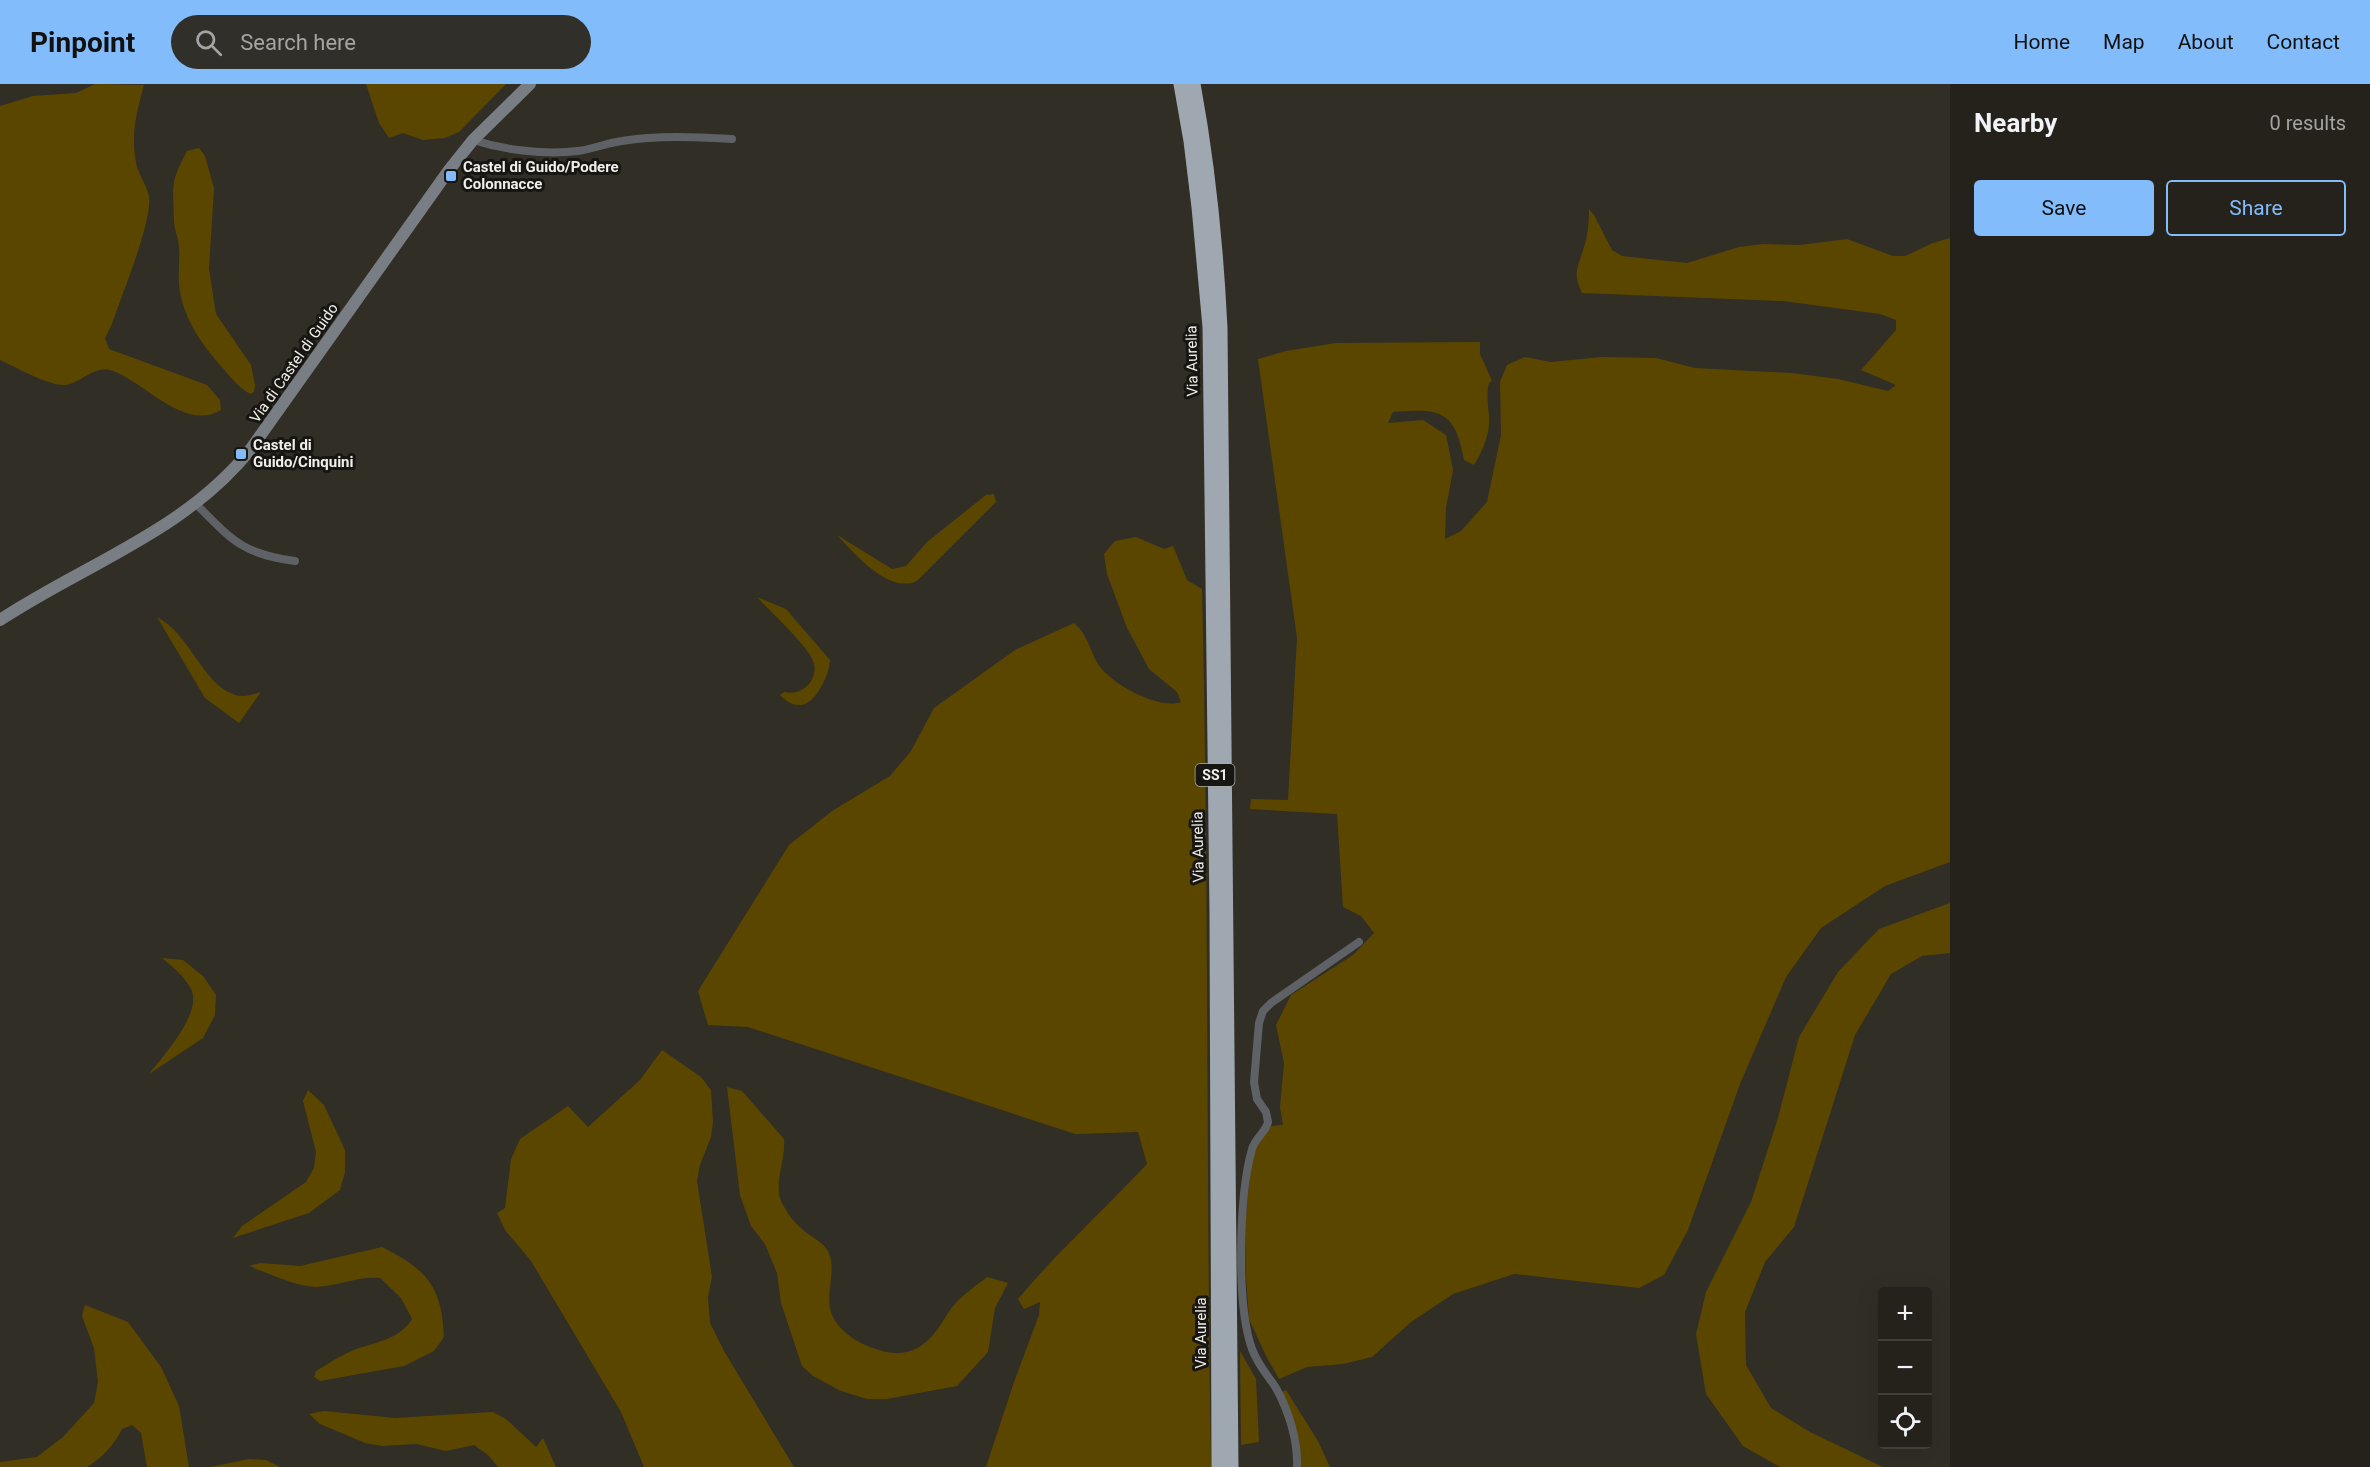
<!DOCTYPE html>
<meta charset="utf-8">
<style>
:root{--surface:#25221c;--page:#312f29;--text:#f1f3f6;--muted:#a3a4a3;--line:#423f3b;--accent:#83bcfb}
body{margin:0;font-family:Roboto,sans-serif;background:var(--page);color:var(--text)}
.controls{position:absolute;right:18px;bottom:18px;display:grid;overflow:hidden;border-radius:6px;box-shadow:0 6px 24px #0002}
.controls button{width:54px;height:54px;display:grid;place-items:center;padding:0;border:0;border-bottom:2px solid var(--line);background:var(--surface);color:var(--text);font:30px sans-serif}
.list{margin:0;padding:0;list-style:none}
h2{display:flex;justify-content:space-between;align-items:center;height:78px;margin:0;padding:0 24px;font-size:26px}
h2 small{font-size:20px;font-weight:400;color:var(--muted)}
.actions{display:flex;gap:12px;padding:18px 24px}
.actions a{flex:1;padding:14px 0;border:2px solid var(--accent);border-radius:6px;text-align:center;font-size:21px;color:var(--accent)}
.actions .main{background:var(--accent);color:#111}
.icon{flex:none;width:33px;height:33px;fill:none;stroke:currentColor;stroke-width:2;stroke-linecap:round;stroke-linejoin:round}
.map{position:relative;flex:none;width:1950px;height:1383px;overflow:hidden}
header{display:flex;align-items:center;gap:36px;box-sizing:border-box;height:84px;padding:0 30px;background:var(--accent);color:#111}
header strong{font-size:28px}
nav{display:flex;gap:33px;margin-inline-start:auto;font-size:21px}
.search{width:420px;height:54px;background:var(--page);display:flex;align-items:center;gap:15px;box-sizing:border-box;padding:0 21px;border-radius:33px;color:var(--muted);font-size:22px}
main{display:flex}
aside{flex:1;background:var(--surface)}
.map>svg:first-child{display:block}
</style>
<header>
<strong>Pinpoint</strong>
<div class="search"><svg class="icon" aria-label="search" viewBox="0 0 24 24"><circle cx="10" cy="10" r="6"/><path d="M15 15l6 6"/></svg>Search here</div>
<nav><a>Home</a><a>Map</a><a>About</a><a>Contact</a></nav>
</header>
<main>
<div class="map">
<svg width="1950" height="1383" viewBox="0 0 1950 1383">
<rect width="100%" height="100%" fill="#312e25"/>
<!-- green -->
<g fill="#5b4600">
<path d="M 95,0 L 144,1 C 136,31 130,52 137,83 C 140,92 148,105 149,112 C 153,136 121,213 112,240 L 105,254 L 109,265 L 207,301 L 220,316 L 221,326 C 185,348 144,298 113,287 C 95,280 81,299 65,301 C 49,302 15,283 0,276 L 0,22 L 33,12 L 76,9 Z"/>
<polygon points="366,0 506,0 459,48 445,54 423,56 403,49 389,54 379,39"/>
<path d="M 199,64 L 205,72 L 214,104 L 209,185 L 216,230 L 251,281 L 255,301 L 254,308 L 250,310 C 238,303 229,291 220,281 C 200,258 182,232 179,200 C 178,188 180,176 179,164 C 179,154 174,146 174,137 C 173,101 170,99 187,67 Z"/>
<path d="M 1589,125 L 1594,131 L 1612,166 L 1622,172 L 1687,179 L 1739,163 L 1763,160 L 1800,161 L 1847,155 L 1893,172 L 1905,172 L 1933,159 L 1950,154 L 1950,778 L 1885,802 L 1821,844 L 1786,893 L 1740,1000 L 1688,1146 L 1664,1191 L 1639,1204 L 1514,1190 L 1453,1210 L 1411,1238 L 1372,1273 L 1343,1280 L 1307,1283 L 1279,1295 L 1266,1272 L 1249,1235 L 1246,1193 L 1245,1142 L 1250,1090 L 1255,1061 L 1271,1042 L 1283,1041 L 1280,1023 L 1284,979 L 1276,941 L 1291,911 L 1353,871 L 1374,849 L 1361,832 L 1343,823 L 1337,730 L 1250,725 L 1251,715 L 1288,716 L 1297,554 L 1258,275 L 1286,267 L 1336,259 L 1480,258 L 1480,270 L 1492,297 L 1489,299 C 1485,314 1490,326 1489,341 C 1488,354 1481,370 1474,381 L 1464,376 C 1455,326 1440,324 1393,328 L 1388,339 L 1423,336 L 1446,351 L 1453,386 L 1446,424 L 1445,455 L 1461,447 L 1487,418 L 1501,351 L 1500,298 L 1507,281 L 1525,273 L 1551,278 L 1602,273 L 1656,274 L 1695,284 L 1792,289 L 1838,295 L 1888,307 L 1896,301 L 1861,286 L 1896,246 L 1896,236 L 1880,230 L 1783,217 L 1582,209 C 1572,188 1578,184 1584,163 C 1588,151 1589,138 1589,125 Z"/>
<path d="M 994,410 L 996,418 L 917,497 C 888,510 855,470 837,451 L 892,485 L 906,482 L 927,458 L 986,411 Z"/>
<path d="M 1136,453 L 1164,465 L 1173,462 L 1187,496 L 1202,505 C 1209,798 1206,1090 1211,1383 L 986,1383 L 1014,1298 L 1039,1231 L 1040,1218 L 1024,1225 L 1018,1215 C 1058,1167 1104,1126 1147,1080 L 1138,1048 L 1075,1050 L 748,943 L 708,941 L 698,907 L 789,761 L 832,727 L 890,692 L 911,667 L 934,624 L 1015,566 L 1074,539 C 1088,551 1089,565 1098,580 C 1111,600 1158,626 1181,618 L 1177,608 L 1149,585 L 1127,544 L 1107,490 L 1104,470 L 1115,457 Z"/>
<path d="M 757,513 L 786,525 L 830,576 C 830,589 816,620 801,621 C 792,622 785,616 780,611 L 784,608 C 791,610 800,608 806,603 C 813,598 817,586 813,577 C 807,561 770,527 757,513 Z"/>
<path d="M 157,533 C 189,549 204,601 233,610 C 242,614 252,611 261,608 L 239,639 L 205,614 Z"/>
<polygon points="1950,819 1950,869 1922,872 1891,890 1855,951 1794,1143 1765,1178 1745,1228 1746,1281 1771,1324 1810,1348 1883,1383 1780,1383 1743,1362 1706,1310 1696,1250 1706,1208 1751,1118 1778,1034 1799,953 1838,888 1879,845"/>
<path d="M 162,874 L 183,876 L 203,892 L 216,911 L 215,931 L 203,954 L 149,990 C 163,972 203,929 191,905 C 184,892 173,883 162,874 Z"/>
<polygon points="662,966 701,993 711,1006 713,1038 711,1053 700,1081 697,1097 712,1193 708,1213 710,1239 724,1267 794,1383 644,1383 621,1328 531,1177 505,1146 497,1129 505,1124 511,1075 520,1055 568,1022 588,1043 640,996"/>
<path d="M 727,1003 L 742,1007 L 784,1055 C 786,1075 775,1095 780,1114 C 783,1123 793,1138 801,1144 C 812,1155 828,1158 831,1176 C 834,1195 825,1213 832,1231 C 838,1245 852,1255 865,1261 C 896,1274 916,1273 937,1246 C 944,1237 948,1227 956,1219 C 965,1209 977,1201 987,1193 L 1008,1199 L 995,1224 L 988,1268 L 957,1302 L 887,1315 L 867,1315 L 841,1307 L 813,1292 L 802,1282 L 781,1219 L 777,1189 L 765,1160 L 751,1142 L 740,1111 Z"/>
<polygon points="308,1006 324,1021 345,1066 345,1088 340,1106 309,1129 233,1154 242,1142 306,1098 314,1084 316,1068 303,1017"/>
<path d="M 382,1163 C 426,1185 442,1202 444,1253 L 434,1267 L 404,1282 L 320,1297 L 314,1293 L 316,1287 C 328,1280 341,1271 354,1266 C 375,1258 399,1256 412,1235 L 401,1214 L 380,1194 C 358,1192 338,1202 316,1203 C 297,1203 268,1189 249,1182 L 260,1179 L 300,1182 Z"/>
<path d="M 85,1221 L 128,1238 L 161,1283 L 179,1322 L 189,1383 L 147,1383 L 141,1349 L 132,1341 L 122,1345 C 114,1361 102,1374 87,1383 L 0,1383 L 0,1378 L 37,1373 L 63,1353 L 94,1319 L 98,1298 L 94,1264 L 82,1232 Z"/>
<polygon points="1240,1267 1256,1295 1259,1358 1241,1361"/>
<path d="M 1286,1306 L 1318,1357 L 1330,1383 L 1295,1383 C 1297,1359 1284,1333 1276,1311 Z"/>
<polygon points="324,1327 395,1334 493,1328 506,1335 536,1363 543,1354 556,1383 498,1383 488,1371 474,1361 446,1367 416,1360 382,1362 365,1359 320,1340 309,1330"/>
<polygon points="249,1375 266,1376 280,1383 210,1383"/>
</g>
<g fill="none" stroke-linecap="round" stroke-linejoin="round">
<!-- street -->
<g stroke="#5e6165" stroke-width="8">
<path d="M 473,56 C 504,66 545,71 578,67 C 593,65 607,59 622,57 C 658,51 696,53 732,55"/>
<path d="M 196,420 C 232,456 242,470 295,477"/>
<path d="M 1297,1383 C 1298,1357 1289,1327 1276,1304 C 1267,1290 1259,1283 1252,1265 C 1236,1220 1239,1111 1252,1065 C 1255,1054 1266,1048 1268,1038 L 1266,1028 L 1257,1015 L 1254,998 L 1259,939 L 1263,927 L 1271,919 L 1359,858"/>
</g>
<!-- secondary -->
<path stroke="#787e84" stroke-width="12" d="M 0,536 C 85,480 185,447 250,366 L 449,86 L 473,56 L 530,0"/>
<!-- highway -->
<g stroke="#9fa7b0" stroke-width="15">
<polyline points="1181,0 1191,57 1199,123 1210,243 1217,830 1219,1383"/>
<path d="M 1193,0 C 1208,81 1216,162 1220,244 L 1231,1383"/>
</g>
</g>
<!-- markers -->
<g fill="#83bcfb" stroke="#181612" stroke-width="2">
<rect x="445" y="86" width="12" height="12" rx="3"/>
<rect x="235" y="364" width="12" height="12" rx="3"/>
</g>
<g text-anchor="middle" stroke-width="6" stroke-linejoin="round" paint-order="stroke">
<!-- shield labels -->
<rect fill="#181612" stroke="#b0aea8" stroke-width="1.5" x="1195.5" y="680" width="39" height="22" rx="4.5"/>
<g font-size="14" font-weight="bold" fill="#f1efe9">
<text x="1215" y="696">SS1</text>
</g>
<!-- poi labels -->
<g font-size="15" font-weight="bold" fill="#f1efe9" stroke="#181612" text-anchor="start">
<text x="463" y="88">Castel di Guido/Podere<tspan x="463" dy="17">Colonnacce</tspan></text>
<text x="253" y="366">Castel di<tspan x="253" dy="17">Guido/Cinquini</tspan></text>
</g>
<!-- street labels -->
<g font-size="15" fill="#f1efe9" stroke="#181612">
<text transform="translate(1192 277) rotate(-91)" y="5">Via Aurelia</text>
<text transform="translate(294 279) rotate(-55)" y="5">Via di Castel di Guido</text>
<text transform="translate(1198 763) rotate(-91)" y="5">Via Aurelia</text>
<text transform="translate(1201 1249) rotate(-90)" y="5">Via Aurelia</text>
</g>
</g>
</svg>
<div class="controls">
<button>+</button>
<button>−</button>
<button><svg class="icon" aria-label="locate" viewBox="0 0 24 24"><circle cx="12" cy="12" r="6"/><path d="M12 2v4M12 18v4M2 12h4M18 12h4"/></svg></button>
</div>
</div>
<aside>
<h2>Nearby<small>0 results</small></h2>
<ul class="list">
</ul>
<div class="actions"><a class="main">Save</a><a>Share</a></div>
</aside>
</main>
